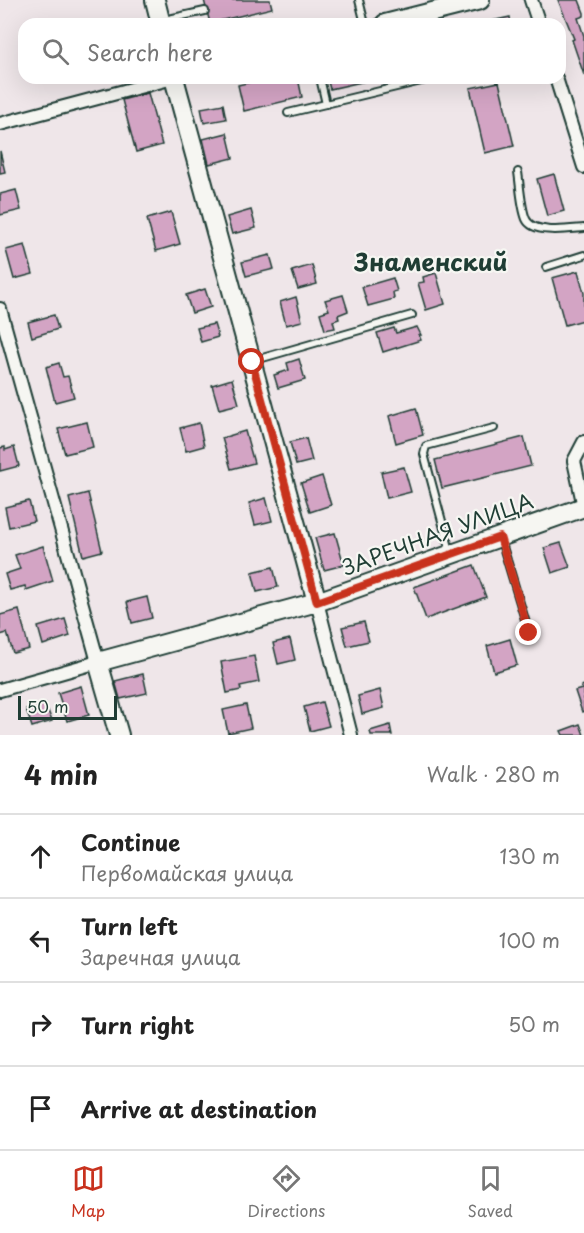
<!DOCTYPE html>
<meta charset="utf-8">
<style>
:root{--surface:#fff;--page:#f6f6f6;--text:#222;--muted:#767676;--line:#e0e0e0;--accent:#c8321e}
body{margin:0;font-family:"Playpen Sans",sans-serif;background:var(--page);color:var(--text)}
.scale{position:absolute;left:18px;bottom:15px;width:99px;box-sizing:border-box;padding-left:6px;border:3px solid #1f3d34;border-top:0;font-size:16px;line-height:21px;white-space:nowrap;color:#1f3d34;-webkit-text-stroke:4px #f6f6f2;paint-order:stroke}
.stop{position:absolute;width:18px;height:18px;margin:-14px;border:4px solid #c8321e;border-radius:50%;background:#fff}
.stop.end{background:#c8321e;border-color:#fff;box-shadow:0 2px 6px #0008}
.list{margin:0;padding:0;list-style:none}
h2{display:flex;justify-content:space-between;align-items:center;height:78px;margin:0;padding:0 24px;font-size:26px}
h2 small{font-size:20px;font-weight:400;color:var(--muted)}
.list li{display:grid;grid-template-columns:39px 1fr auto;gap:18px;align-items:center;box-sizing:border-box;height:84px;padding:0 24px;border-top:2px solid var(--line)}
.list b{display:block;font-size:22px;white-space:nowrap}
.list p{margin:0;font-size:20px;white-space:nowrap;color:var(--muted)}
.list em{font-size:20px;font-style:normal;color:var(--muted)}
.icon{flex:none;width:33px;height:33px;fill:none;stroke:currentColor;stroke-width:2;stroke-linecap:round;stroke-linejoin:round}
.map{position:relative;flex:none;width:584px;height:735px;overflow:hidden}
.search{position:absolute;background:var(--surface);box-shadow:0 6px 24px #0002;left:18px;right:18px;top:18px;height:66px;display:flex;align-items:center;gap:15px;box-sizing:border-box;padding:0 21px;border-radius:18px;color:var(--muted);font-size:22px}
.sheet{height:414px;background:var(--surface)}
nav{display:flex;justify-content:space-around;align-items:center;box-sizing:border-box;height:84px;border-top:2px solid var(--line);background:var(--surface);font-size:16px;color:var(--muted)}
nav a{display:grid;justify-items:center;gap:3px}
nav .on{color:var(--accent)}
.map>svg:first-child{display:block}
</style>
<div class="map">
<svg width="584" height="735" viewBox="0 0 584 735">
<rect width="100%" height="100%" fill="#efe6e9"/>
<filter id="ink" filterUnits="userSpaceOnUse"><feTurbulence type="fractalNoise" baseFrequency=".0167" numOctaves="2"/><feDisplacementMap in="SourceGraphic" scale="12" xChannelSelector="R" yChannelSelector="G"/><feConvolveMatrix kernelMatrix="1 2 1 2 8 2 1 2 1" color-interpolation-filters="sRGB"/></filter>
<g filter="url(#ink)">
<!-- building -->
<g fill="#d3a4c4" stroke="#1f3d34" stroke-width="1.5">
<polygon points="204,0 270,0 272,8 210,23"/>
<polygon points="558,0 579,0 584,13 584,16 578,18 584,36 584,75 572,40 574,39"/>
<polygon points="510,17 511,24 478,24"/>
<polygon points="268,78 298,78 302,97 244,111 238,85"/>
<polygon points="327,78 379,78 330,89"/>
<polygon points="499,82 514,146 485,153 470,88"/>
<polygon points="148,93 162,145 136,152 122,100"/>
<polygon points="223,104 226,119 204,123 201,108"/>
<polygon points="227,133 233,158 209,164 203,139"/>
<polygon points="0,151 5,172 0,173"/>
<polygon points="554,174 564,211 547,216 537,179"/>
<polygon points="16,190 21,210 0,215 0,194"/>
<polygon points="251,210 256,228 232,234 227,217"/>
<polygon points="171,212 180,244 156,251 147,219"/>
<polygon points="25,245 33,274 14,279 6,250"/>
<polygon points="270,255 274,269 246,276 242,262"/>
<polygon points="312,265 317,284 298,289 292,271"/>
<polygon points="578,271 584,293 584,320 565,325 552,278"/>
<polygon points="436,273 445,304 426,310 418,283 424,282 423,277"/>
<polygon points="393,278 397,291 393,292 394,299 368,306 362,287"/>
<polygon points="205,289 211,307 192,313 186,295"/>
<polygon points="343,295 348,311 338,315 339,319 333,321 335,328 325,330 320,313 329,310 325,300"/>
<polygon points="296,297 302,321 286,325 280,302"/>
<polygon points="54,315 58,329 32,337 28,322"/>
<polygon points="214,324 218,337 201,342 197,328"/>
<polygon points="417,327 421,335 419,335 421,340 383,352 377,333 394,328 396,333"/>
<polygon points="299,359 305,380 278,388 274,375 289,370 287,363"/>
<polygon points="59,363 63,377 68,376 74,397 55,402 46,367"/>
<polygon points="232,379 239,404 219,409 212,385"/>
<polygon points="416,408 423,435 396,443 389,416"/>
<polygon points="87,422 93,447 65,454 58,429"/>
<polygon points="199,423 204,446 186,451 180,428"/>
<polygon points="245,431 254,463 231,469 222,438"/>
<polygon points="524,437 531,466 442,488 435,460"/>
<polygon points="306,438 312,461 296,465 290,442"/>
<polygon points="5,447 5,450 14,447 19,466 0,471 0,448"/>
<polygon points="404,467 411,492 387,498 381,472"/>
<polygon points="322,476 331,505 310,512 301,483"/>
<polygon points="88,493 102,551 83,556 69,498"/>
<polygon points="266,498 272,521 255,525 249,503"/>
<polygon points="29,501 34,521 9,527 5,507"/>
<polygon points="335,533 344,565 324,570 315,538"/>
<polygon points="561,543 570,567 552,573 544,548"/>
<polygon points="43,546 53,581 26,590 25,586 10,590 5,574 20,569 15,555"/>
<polygon points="474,565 486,597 426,619 414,587"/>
<polygon points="273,567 278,587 257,592 252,572"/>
<polygon points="147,597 152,618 132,623 127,602"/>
<polygon points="19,610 29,649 13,653 7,633 0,635 0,615"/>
<polygon points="65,619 70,636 43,645 38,627"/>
<polygon points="364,622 369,641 347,646 342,627"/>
<polygon points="290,639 295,660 278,664 273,643"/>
<polygon points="510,639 517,665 494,672 487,646"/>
<polygon points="254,656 259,682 240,686 241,690 227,693 221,662"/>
<polygon points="143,674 147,693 120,699 115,681"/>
<polygon points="584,685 584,711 582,712 575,691 582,689 581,686"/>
<polygon points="81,686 89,715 67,721 58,693"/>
<polygon points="380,690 384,708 362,714 358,696"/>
<polygon points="322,702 329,726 310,731 304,707"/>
<polygon points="45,703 52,721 32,727 26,709"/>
<polygon points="246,705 251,728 228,733 223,710"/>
<polygon points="580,724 584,735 563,735 561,731"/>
<polygon points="390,725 392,735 371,735 370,731"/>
</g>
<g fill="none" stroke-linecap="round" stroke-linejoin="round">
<defs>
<g id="lane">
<polyline points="359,0 365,24"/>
<polyline points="164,20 205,11"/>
<polyline points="320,78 326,104"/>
<polyline points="288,113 434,78"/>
<path d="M 518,172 C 520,185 521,207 526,219 C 533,235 570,229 584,228"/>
<polyline points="546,267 584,255"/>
<polyline points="252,361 412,315"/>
<polyline points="501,540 529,633"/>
<polyline points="450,551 424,454 426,446 494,428"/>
</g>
<g id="street">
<polyline points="531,0 539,24"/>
<polyline points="556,78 584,167"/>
<polyline points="0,124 173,78"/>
<polyline points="0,309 98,662 0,690"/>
<polyline points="584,442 574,461 584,507"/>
<polyline points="317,602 351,735"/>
</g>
<g id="secondary">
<polyline points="155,0 161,24"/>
<polyline points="385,24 480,0"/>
<polyline points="174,78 317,602"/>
<polyline points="119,735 98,662 317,602 584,507"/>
</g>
</defs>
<!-- lane casing -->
<use href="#lane" stroke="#1f3d34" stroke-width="10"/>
<!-- street casing -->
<use href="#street" stroke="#1f3d34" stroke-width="16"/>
<!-- secondary casing -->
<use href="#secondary" stroke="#1f3d34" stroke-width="22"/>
<!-- lane -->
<use href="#lane" stroke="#f6f6f2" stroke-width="6"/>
<!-- street -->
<use href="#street" stroke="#f6f6f2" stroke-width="12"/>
<!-- secondary -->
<use href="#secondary" stroke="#f6f6f2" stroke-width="18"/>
</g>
</g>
<g fill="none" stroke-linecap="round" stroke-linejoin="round" filter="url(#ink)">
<!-- route -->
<polyline stroke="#c8321e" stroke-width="8" points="252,362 317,602 500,537 529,633"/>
</g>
<g text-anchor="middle" stroke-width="4.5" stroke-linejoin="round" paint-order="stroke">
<!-- street labels -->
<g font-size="21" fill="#1f3d34" stroke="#f6f6f2">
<text transform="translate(438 535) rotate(-20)" y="7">ЗАРЕЧНАЯ УЛИЦА</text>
</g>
<!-- quarter labels -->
<g font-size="24" font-weight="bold" fill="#1f3d34" stroke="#f6f6f2">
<text x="431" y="271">Знаменский</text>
</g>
</g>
</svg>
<div class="scale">50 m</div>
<div class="stop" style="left:252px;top:362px"></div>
<div class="stop end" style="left:529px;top:633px"></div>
<div class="search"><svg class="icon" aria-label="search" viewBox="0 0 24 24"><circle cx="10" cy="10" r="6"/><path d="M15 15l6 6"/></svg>Search here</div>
</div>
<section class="sheet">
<h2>4 min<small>Walk · 280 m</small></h2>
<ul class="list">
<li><svg class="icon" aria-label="ahead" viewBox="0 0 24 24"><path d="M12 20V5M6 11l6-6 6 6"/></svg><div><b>Continue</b><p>Первомайская улица</p></div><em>130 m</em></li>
<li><svg class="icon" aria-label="left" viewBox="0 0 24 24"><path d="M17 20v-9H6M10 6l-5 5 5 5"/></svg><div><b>Turn left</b><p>Заречная улица</p></div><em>100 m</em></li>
<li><svg class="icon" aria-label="right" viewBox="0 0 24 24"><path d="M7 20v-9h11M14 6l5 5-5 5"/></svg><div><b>Turn right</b></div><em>50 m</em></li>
<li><svg class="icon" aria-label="arrive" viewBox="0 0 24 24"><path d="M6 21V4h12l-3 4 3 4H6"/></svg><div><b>Arrive at destination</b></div></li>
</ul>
</section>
<nav>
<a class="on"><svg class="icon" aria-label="map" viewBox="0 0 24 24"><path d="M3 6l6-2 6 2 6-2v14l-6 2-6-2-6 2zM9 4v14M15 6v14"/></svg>Map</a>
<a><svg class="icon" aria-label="directions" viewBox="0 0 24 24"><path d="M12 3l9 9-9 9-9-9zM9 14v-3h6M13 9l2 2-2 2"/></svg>Directions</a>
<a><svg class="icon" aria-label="saved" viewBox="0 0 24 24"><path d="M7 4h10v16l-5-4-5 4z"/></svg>Saved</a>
</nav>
